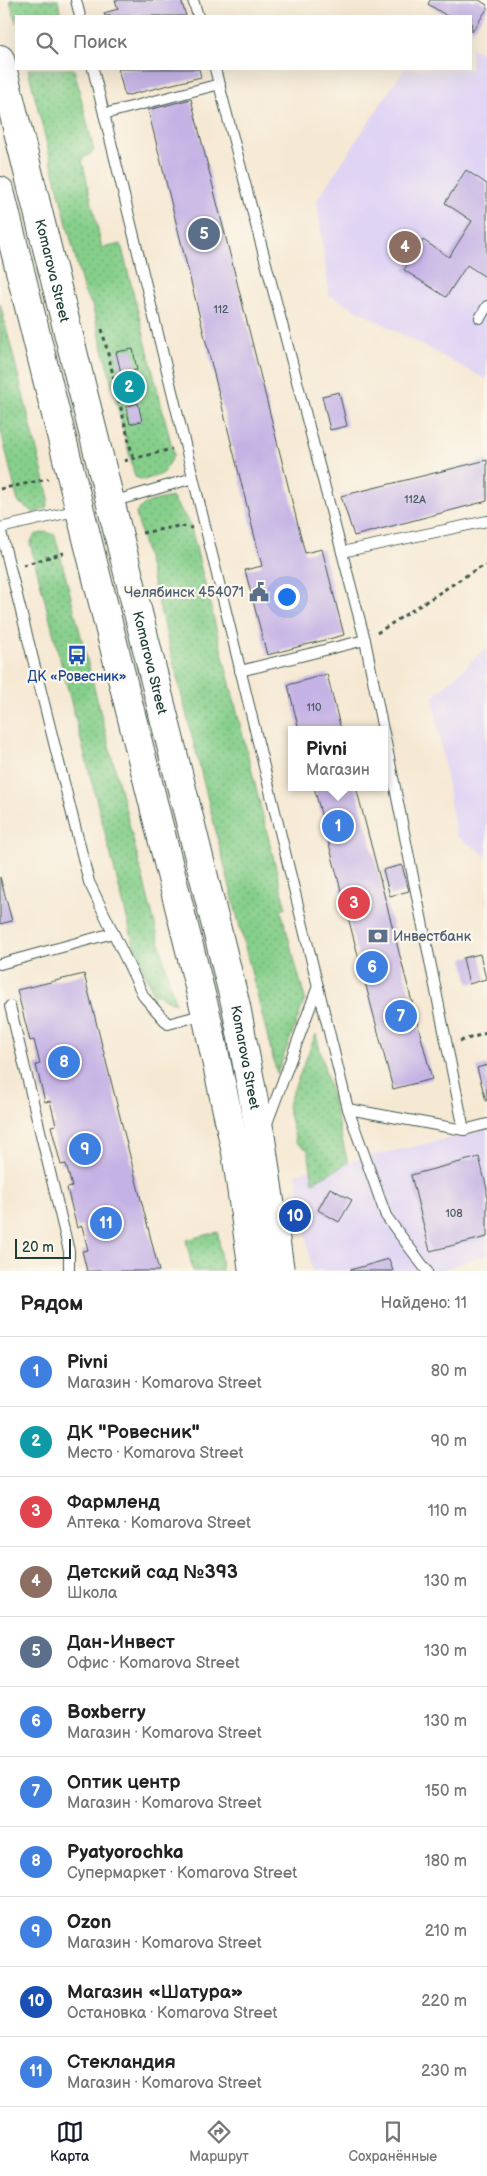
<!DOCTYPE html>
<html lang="ru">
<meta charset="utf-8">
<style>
:root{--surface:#fff;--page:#f6f6f6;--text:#222;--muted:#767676;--line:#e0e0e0;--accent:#111827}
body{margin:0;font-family:"Balsamiq Sans",sans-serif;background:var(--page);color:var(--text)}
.scale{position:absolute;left:15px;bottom:12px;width:56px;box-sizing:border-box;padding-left:5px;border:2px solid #1f3d34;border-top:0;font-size:14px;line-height:18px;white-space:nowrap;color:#1f3d34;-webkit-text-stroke:4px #fbf7ec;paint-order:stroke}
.you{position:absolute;left:286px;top:596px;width:18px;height:18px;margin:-12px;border:4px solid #fff;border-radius:50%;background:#1a73e8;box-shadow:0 0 0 8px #1a73e833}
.badge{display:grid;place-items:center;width:32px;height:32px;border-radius:50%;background:var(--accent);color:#fff;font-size:16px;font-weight:700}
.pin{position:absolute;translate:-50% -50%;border:2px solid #fff;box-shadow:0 1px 5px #0006}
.popup{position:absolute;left:288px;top:726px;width:100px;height:65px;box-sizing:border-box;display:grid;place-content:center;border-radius:0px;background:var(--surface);filter:drop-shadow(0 1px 4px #0005);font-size:16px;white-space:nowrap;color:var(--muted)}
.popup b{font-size:19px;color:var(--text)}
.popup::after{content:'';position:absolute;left:50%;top:100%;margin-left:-10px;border:10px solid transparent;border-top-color:var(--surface)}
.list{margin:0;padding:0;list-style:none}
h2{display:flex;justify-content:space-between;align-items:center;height:65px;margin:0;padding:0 20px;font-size:21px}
h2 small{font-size:16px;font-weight:400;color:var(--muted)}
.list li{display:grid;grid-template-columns:32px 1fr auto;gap:15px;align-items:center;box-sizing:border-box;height:70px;padding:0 20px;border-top:1px solid var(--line)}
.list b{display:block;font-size:19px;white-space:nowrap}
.list p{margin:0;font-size:16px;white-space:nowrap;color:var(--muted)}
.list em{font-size:16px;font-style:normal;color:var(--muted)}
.icon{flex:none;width:28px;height:28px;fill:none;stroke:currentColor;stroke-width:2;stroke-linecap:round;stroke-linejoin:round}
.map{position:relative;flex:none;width:487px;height:1271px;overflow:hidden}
.search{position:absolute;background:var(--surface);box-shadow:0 5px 20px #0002;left:15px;right:15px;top:15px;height:55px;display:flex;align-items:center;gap:12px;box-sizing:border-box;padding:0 18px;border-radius:0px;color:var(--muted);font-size:19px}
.sheet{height:835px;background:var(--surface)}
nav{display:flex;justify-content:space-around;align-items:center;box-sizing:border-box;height:70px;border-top:1px solid var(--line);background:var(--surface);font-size:14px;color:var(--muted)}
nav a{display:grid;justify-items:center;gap:2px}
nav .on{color:var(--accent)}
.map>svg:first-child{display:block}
</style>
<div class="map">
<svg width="487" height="1271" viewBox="0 0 487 1271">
<defs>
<pattern id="grass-dots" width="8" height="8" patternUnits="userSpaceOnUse" patternTransform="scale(1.25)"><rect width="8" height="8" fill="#86cf8b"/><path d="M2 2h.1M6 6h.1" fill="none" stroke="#6da972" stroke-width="1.8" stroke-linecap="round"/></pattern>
</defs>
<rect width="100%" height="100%" fill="#fbf7ec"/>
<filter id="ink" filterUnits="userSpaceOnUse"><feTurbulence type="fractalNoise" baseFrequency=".02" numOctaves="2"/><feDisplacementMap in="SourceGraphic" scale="10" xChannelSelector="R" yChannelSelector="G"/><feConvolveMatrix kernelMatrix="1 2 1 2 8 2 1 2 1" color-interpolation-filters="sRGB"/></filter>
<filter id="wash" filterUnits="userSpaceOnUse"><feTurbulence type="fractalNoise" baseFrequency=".0096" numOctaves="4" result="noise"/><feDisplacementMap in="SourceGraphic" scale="20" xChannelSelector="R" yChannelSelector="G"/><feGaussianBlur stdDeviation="1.12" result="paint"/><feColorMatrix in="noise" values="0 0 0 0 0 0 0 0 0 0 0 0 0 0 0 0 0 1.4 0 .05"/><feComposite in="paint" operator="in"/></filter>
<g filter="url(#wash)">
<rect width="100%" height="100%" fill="#f6e9d4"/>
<!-- built -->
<g fill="#e0d4f4">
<polygon points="471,47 487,56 487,380 329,295 317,200 404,69 471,69"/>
<polygon points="487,647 487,856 456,836 433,697"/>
<polygon points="487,1130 487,1255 439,1271 312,1271 296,1173"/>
</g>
<!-- grass -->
<g fill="url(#grass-dots)" stroke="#528660">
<polygon points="10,0 58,0 61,16 16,16 16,23"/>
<polygon points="28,69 74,69 94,151 82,159 102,248 121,244 174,455 162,474 144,480 135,477 92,305 84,292"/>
<polygon points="0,303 49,498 46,508 35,513 18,502 0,427"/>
<path d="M 172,497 L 190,524 L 286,908 L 281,910 L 305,999 L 277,1074 L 136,514 C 141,501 159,500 172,497 Z"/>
<polygon points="46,532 55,535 175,1003 153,993 135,949 30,543 35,535"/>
<polygon points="316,1034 348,1163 313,1182 308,1150 296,1142 287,1106"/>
<polygon points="218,1232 222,1271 193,1271 186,1240"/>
</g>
<g id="blocks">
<!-- building -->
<g fill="#c5b2e5">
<polygon points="115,0 181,0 186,16 105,16 104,13 118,9"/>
<polygon points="430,0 479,0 487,5 487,9 472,32 471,16 447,16 428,4"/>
<polygon points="118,69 199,69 201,77 125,96"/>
<polygon points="191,99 305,553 322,549 344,635 267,655 245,570 262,566 148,110"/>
<polygon points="466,170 487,184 487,278 467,265 446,297 404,270 423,240 449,257 472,221 445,203"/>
<polygon points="133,349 137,370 130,371 137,400 128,402 116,352"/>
<polygon points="339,392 347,426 330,430 322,396"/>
<polygon points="138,403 142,421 130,424 126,407"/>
<polygon points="487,460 487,501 354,536 341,496"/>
<polygon points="327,674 341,730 299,730 288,685"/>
<polygon points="314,787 356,787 432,1079 393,1089"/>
<polygon points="402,865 409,891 390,896 383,870"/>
<polygon points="0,877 12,921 0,924"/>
<polygon points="480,954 486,979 469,984 463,958"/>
<polygon points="84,974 159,1271 87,1271 82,1251 88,1250 82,1226 77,1228 67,1188 72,1187 66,1164 61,1165 51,1126 56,1125 50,1101 45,1102 36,1065 40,1064 34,1040 30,1041 17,990"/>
<polygon points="487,1065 487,1101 486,1101 477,1068"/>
<polygon points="479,1157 487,1189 487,1237 430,1251 411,1175"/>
<polygon points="330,1188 352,1200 339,1222 318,1210"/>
<polygon points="389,1259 393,1271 350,1271 350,1270"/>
</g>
</g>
</g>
<g filter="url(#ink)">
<use href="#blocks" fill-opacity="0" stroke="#3f574c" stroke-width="1"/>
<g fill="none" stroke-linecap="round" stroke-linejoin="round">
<defs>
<g id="lane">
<polyline points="76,0 80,16"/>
<polyline points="193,0 198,16"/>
<polyline points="93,69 348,1109 386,1216 427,1271"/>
<polyline points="215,69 365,640 383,730"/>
<polyline points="104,114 220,84"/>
<polyline points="480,318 487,306"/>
<polyline points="112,502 193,478"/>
<polyline points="0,528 89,882 144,997 168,1024 205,1014"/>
<polyline points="0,528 79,510"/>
<polyline points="342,552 487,521"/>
<polyline points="240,671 365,640"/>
<polyline points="384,733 464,1130"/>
<polyline points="0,964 113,933"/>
<polyline points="10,1006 69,1251 69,1271"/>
<polyline points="348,1109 464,1130 487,1124"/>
<polyline points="266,1126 318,986"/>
</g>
<g id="primary">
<path id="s1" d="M 0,59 L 236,1006 L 261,1139 L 280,1271"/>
<polyline points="0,191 206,1014 236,1152 253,1271"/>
</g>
</defs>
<!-- lane casing -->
<use href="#lane" stroke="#3f574c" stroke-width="12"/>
<!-- primary casing -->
<use href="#primary" stroke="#3f574c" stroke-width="30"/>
<!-- path -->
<g stroke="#3f574c" stroke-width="3" stroke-dasharray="4 4" stroke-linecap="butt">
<polyline points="102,329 133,458"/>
<polyline points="124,461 172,449"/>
<polyline points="0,489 48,479"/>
<polyline points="142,533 179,526 192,528"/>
<polyline points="23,565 64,553"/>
<polyline points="377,633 475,570 487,565"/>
<polyline points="460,1041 487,1033"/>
</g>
<!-- lane -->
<use href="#lane" stroke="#fff" stroke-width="10"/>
<!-- primary -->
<use href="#primary" stroke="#fff" stroke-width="28"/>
</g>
</g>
<!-- icons -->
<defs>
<symbol id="civic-bare" viewBox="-9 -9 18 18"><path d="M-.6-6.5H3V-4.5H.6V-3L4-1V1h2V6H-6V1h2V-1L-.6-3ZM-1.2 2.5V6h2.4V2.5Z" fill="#5c6f8a" stroke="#fbf7ec" stroke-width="2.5" paint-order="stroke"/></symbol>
<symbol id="bus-bare" viewBox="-9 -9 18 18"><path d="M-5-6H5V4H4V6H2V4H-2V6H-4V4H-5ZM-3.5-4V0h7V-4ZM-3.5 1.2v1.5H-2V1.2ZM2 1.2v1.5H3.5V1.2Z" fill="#1a4fb4" stroke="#fbf7ec" stroke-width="2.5" paint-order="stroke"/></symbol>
<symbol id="bank-bare" viewBox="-9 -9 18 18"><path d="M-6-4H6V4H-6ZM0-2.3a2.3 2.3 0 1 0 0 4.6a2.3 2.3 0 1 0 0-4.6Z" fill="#5c6f8a" stroke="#fbf7ec" stroke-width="2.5" paint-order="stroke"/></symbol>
</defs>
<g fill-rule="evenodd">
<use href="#civic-bare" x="245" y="578" width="28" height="28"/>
<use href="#bus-bare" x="63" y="641" width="28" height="28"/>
<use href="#bank-bare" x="364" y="922" width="28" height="28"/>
</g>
<g text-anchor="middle" stroke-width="4.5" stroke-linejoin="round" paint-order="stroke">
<!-- number labels -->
<g font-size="11" fill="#485a60">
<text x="221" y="313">112</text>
<text x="415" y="503">112А</text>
<text x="314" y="711">110</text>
<text x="454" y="1217">108</text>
</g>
<!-- street labels -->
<g font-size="14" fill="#1f3d34" stroke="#fbf7ec">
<text dy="5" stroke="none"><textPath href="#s1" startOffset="218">Komarova Street</textPath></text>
<text dy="5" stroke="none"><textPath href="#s1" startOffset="622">Komarova Street</textPath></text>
<text dy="5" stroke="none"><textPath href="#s1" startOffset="1028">Komarova Street</textPath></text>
</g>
<!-- service labels -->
<g font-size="14" fill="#4e5e75" stroke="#fbf7ec" text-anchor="end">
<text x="244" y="597">Челябинск 454071</text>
<text x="393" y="941" text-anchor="start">Инвестбанк</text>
</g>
<!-- transit labels -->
<g font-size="14" fill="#164399" stroke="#fbf7ec">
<text x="77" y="681">ДК «Ровесник»</text>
</g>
</g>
</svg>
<div class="scale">20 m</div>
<div class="you"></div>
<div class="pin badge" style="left:338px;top:826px;background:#3f7fe0">1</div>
<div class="popup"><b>Pivni</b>Магазин</div>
<div class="pin badge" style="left:129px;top:387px;background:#0f9aa8">2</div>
<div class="pin badge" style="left:354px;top:903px;background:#e0444e">3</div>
<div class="pin badge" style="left:405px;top:247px;background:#8d6e63">4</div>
<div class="pin badge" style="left:204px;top:234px;background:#5c6f8a">5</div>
<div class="pin badge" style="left:372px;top:967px;background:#3f7fe0">6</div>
<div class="pin badge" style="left:401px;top:1016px;background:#3f7fe0">7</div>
<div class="pin badge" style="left:64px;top:1062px;background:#3f7fe0">8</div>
<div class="pin badge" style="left:85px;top:1149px;background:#3f7fe0">9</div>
<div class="pin badge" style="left:295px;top:1216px;background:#1a4fb4">10</div>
<div class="pin badge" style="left:106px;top:1223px;background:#3f7fe0">11</div>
<div class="search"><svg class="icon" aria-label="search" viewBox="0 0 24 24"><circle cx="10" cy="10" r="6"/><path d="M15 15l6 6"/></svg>Поиск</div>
</div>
<section class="sheet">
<h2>Рядом<small>Найдено: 11</small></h2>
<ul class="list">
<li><span class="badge" style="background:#3f7fe0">1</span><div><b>Pivni</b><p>Магазин · Komarova Street</p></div><em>80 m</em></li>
<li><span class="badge" style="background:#0f9aa8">2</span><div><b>ДК &quot;Ровесник&quot;</b><p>Место · Komarova Street</p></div><em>90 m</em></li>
<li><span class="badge" style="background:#e0444e">3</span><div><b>Фармленд</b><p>Аптека · Komarova Street</p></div><em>110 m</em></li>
<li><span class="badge" style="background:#8d6e63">4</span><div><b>Детский сад №393</b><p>Школа</p></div><em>130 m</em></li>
<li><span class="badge" style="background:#5c6f8a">5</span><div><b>Дан-Инвест</b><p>Офис · Komarova Street</p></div><em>130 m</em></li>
<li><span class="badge" style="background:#3f7fe0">6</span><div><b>Boxberry</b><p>Магазин · Komarova Street</p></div><em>130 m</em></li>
<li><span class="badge" style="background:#3f7fe0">7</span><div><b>Оптик центр</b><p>Магазин · Komarova Street</p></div><em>150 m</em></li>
<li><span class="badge" style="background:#3f7fe0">8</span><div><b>Pyatyorochka</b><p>Супермаркет · Komarova Street</p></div><em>180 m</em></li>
<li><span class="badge" style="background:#3f7fe0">9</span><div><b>Ozon</b><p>Магазин · Komarova Street</p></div><em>210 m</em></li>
<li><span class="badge" style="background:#1a4fb4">10</span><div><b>Магазин «Шатура»</b><p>Остановка · Komarova Street</p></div><em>220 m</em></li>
<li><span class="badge" style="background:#3f7fe0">11</span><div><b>Стекландия</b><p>Магазин · Komarova Street</p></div><em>230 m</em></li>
</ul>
</section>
<nav>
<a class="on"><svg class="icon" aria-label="map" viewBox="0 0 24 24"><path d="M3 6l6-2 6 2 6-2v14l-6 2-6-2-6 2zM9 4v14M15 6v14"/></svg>Карта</a>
<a><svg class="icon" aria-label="directions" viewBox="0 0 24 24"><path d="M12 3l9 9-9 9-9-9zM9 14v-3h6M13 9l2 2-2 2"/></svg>Маршрут</a>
<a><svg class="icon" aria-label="saved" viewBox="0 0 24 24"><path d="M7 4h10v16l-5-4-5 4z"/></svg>Сохранённые</a>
</nav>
